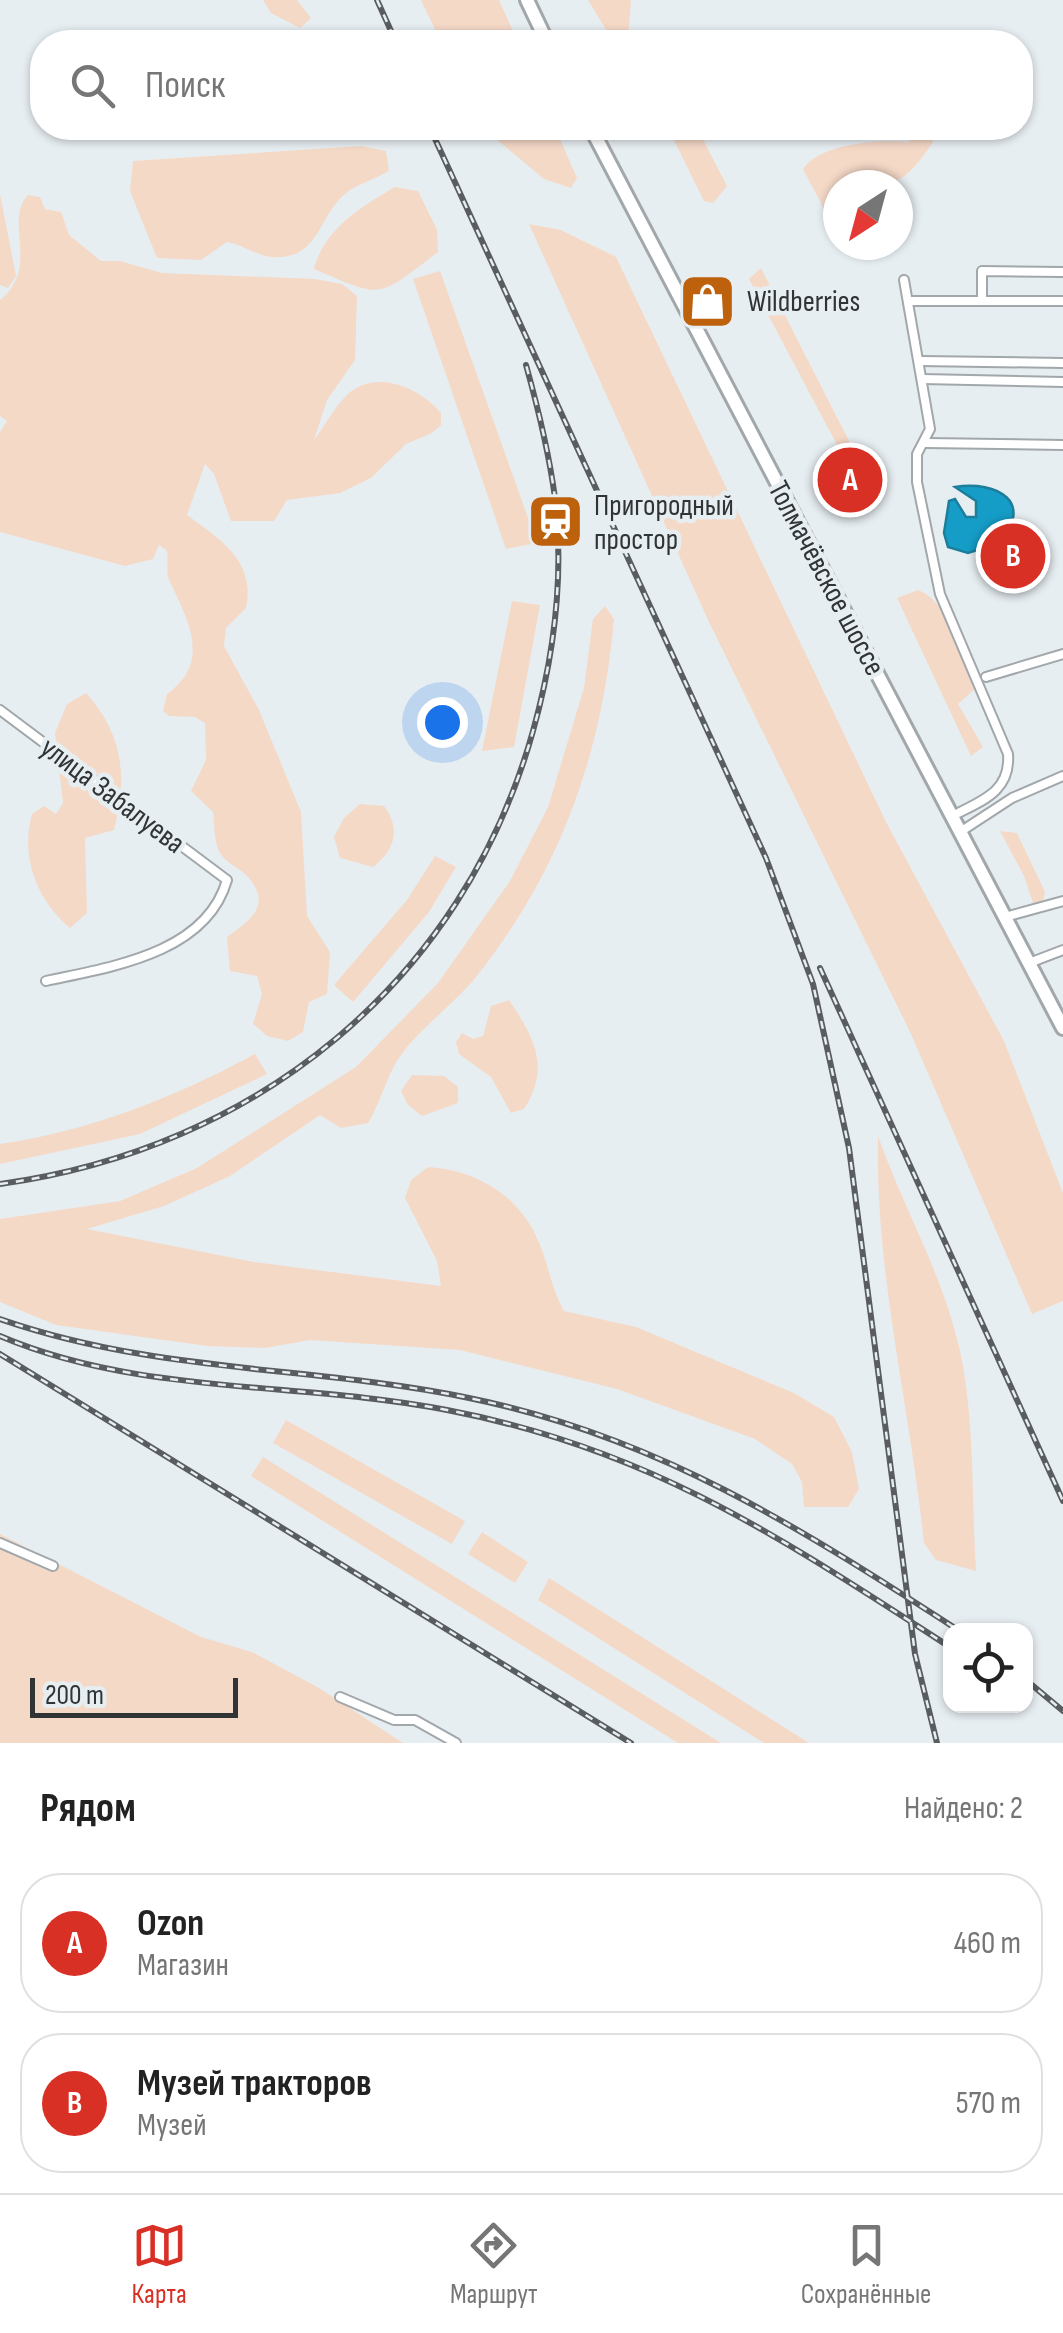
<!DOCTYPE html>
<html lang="ru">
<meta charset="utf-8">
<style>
:root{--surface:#fff;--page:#f6f6f6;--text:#222;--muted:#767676;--line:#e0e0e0;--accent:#d93025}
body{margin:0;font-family:"Sofia Sans Condensed",sans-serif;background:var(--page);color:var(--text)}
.controls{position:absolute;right:30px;bottom:30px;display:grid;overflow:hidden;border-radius:20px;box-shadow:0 2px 8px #0004}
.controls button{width:90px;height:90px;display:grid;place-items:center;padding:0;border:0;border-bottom:2px solid var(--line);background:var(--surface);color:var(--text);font:50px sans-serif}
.compass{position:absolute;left:823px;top:170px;width:90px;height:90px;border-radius:50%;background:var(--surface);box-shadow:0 2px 8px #0004;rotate:216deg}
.scale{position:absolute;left:30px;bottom:25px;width:208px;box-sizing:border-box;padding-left:10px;border:5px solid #313435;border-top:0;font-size:28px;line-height:35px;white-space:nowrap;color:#313435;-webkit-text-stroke:8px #e7eef2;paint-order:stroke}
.you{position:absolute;left:442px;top:722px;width:35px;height:35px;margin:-25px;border:8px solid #fff;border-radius:50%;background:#1a73e8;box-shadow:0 0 0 15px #1a73e833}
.badge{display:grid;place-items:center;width:65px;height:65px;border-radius:50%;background:var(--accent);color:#fff;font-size:32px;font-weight:700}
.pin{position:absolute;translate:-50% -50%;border:5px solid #fff;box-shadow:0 2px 10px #0006}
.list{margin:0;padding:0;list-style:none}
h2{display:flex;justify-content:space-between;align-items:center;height:130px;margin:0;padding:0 40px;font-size:42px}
h2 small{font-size:32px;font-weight:400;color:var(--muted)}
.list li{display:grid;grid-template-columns:65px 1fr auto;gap:30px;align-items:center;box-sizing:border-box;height:140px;margin:0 20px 20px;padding:0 20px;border:2px solid var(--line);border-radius:40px}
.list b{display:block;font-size:38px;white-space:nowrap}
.list p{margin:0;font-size:32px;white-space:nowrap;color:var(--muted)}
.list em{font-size:32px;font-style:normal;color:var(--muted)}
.icon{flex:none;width:55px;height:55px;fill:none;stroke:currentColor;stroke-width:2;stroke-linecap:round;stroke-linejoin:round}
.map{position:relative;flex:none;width:1063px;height:1743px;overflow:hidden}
.search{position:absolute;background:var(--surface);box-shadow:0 2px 8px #0004;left:30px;right:30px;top:30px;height:110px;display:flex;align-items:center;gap:25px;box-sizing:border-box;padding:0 35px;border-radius:40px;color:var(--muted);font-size:38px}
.sheet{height:450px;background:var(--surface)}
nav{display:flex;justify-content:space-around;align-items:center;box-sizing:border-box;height:140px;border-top:2px solid var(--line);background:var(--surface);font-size:28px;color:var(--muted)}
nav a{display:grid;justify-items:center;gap:5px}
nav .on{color:var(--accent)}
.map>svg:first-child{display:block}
</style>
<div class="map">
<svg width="1063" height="1743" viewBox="0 0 1063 1743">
<rect width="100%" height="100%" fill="#e7eef2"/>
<!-- green -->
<g fill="#f5d9c7">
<polygon points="263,0 297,0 311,18 300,28 271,13"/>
<polygon points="421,0 499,0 518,42 441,42"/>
<polygon points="588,0 631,0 628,42 608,33"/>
<polygon points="483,128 555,128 577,178 571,188 544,179"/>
<polygon points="668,128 697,128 727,186 713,203 704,201"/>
<path d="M 916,132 L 929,133 L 933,142 C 901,190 893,185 838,185 L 838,224 L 833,226 L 803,169 C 820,143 880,139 908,142 Z"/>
<path d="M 361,146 L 386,151 L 389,171 C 376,179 357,184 346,193 C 317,217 320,260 272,257 C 257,256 242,244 227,242 L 201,260 L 157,258 L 130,191 L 133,161 Z"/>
<path d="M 395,187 L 418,191 L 437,230 L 438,252 C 376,299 384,299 314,269 C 324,229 362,206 395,187 Z"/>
<polygon points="0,194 16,276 8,288 0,285"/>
<path d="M 28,195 L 40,197 L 45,209 L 61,212 L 69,235 L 101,261 L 120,261 L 162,273 L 315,279 L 342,284 L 357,296 L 355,360 L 327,400 L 314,440 C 325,426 334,407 348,394 C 376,369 419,387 441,413 L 441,425 L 432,433 L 406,444 L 371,478 L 340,493 L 287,500 L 274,521 L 231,521 L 214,474 L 205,464 L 187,515 C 220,539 256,561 246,608 L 226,628 L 224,646 L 259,710 L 301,812 L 307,916 L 330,952 L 327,994 L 309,1002 L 303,1032 L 288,1041 L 267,1036 L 253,1024 L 262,994 L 257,976 L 230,971 L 227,937 C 249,921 273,906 248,877 C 241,869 230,865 223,857 C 213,845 215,827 213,812 L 191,791 L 206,760 L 205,723 L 195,717 L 169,716 L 163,711 L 167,694 C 212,662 188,620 170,582 C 165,572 169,562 167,551 L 159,545 L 153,559 L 125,566 L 0,532 L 0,432 L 7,421 L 0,416 L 0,300 C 41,267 3,221 28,195 Z"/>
<polygon points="529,224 561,230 616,257 887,824 1004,1041 1063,1193 1063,1301 1032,1314 911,1034 709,622"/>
<polygon points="761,268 880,502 870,507 749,279"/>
<polygon points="440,271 537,543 506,549 413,279"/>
<path d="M 918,590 C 948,600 965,659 977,687 L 958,704 L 983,747 L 971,756 L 897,598 Z"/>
<polygon points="512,601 540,605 514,747 482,751"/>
<path d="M 605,606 L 614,619 C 602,754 561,870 476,977 C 453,1006 409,1036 393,1068 C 384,1086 379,1105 368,1123 L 341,1128 L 320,1115 L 230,1176 L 164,1206 L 87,1229 L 254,1262 L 441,1286 L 437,1261 L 405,1198 L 411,1180 L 428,1167 C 474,1170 516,1193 536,1236 C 548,1260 550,1286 564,1311 L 636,1327 L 794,1393 L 834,1417 L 852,1452 L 859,1489 L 848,1507 L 804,1507 L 802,1482 L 792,1464 L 755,1439 L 617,1389 L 460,1350 L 310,1340 L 265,1348 L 207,1346 L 56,1325 L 0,1302 L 0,1219 L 120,1201 L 197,1168 L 356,1067 L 438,983 L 510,881 L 548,807 L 584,688 L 593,619 Z"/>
<path d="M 86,693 C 123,734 128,777 114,830 L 85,838 L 87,913 L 70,928 C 37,900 20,857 32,814 L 44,806 L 56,814 L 63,803 L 55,733 L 67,704 Z"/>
<path d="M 360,804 L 384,806 C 401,829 395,850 373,867 L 340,858 L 334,837 L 344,818 Z"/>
<polygon points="1000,831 1017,833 1045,892 1042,906 1034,906 1024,876"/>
<polygon points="435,856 456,867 429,912 353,1002 334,985 407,900"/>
<path d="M 509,1000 C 534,1037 551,1067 524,1109 L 511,1113 L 491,1077 L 459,1054 L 456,1042 L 462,1033 L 473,1039 L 483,1036 L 491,1006 Z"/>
<path d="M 255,1054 L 267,1074 L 140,1134 L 0,1164 L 0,1144 C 93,1130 173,1098 255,1054 Z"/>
<polygon points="412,1075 444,1076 458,1087 458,1103 422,1116 408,1105 401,1091"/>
<path d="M 878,1136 C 902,1204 938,1266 956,1335 C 976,1409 971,1494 976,1571 L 936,1560 L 924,1543 C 910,1407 875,1274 878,1136 Z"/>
<polygon points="286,1420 465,1521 452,1544 273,1443"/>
<polygon points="263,1457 721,1743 678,1743 251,1476"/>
<polygon points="482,1532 528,1562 515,1583 468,1554"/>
<polygon points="0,1534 201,1637 252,1652 319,1688 403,1743 0,1743"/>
<polygon points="549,1578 809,1743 764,1743 538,1600"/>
</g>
<!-- water -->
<path fill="#159dc7" stroke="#1d7e9b" stroke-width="2.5" d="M 955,487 C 997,480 1037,503 997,544 L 968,553 L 948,547 L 944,533 L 949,501 L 955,499 L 966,517 L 976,517 L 976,501 Z"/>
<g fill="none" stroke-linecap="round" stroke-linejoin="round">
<defs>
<g id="street">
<path d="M 904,280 L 930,429 L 917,454 L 917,482 L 940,594 L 1008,754 C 1011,792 981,801 952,816"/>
<polyline points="982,300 982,271 1063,272"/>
<polyline points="911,301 1063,301"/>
<polyline points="919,361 1063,363"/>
<polyline points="922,379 1063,382"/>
<polyline points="926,443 1063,445"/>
<polyline points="986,677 1063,654"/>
<path d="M 0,710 L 227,880 C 206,954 110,967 46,981"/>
<polyline points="960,832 1012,798 1063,776"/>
<polyline points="1005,917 1063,901"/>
<polyline points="1029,963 1063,950"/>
<polyline points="0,1543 53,1566"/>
<polyline points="340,1697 394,1720 415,1720 456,1743"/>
</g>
<g id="primary">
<polyline points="527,0 547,42"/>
<polyline points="591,128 1063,1028"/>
</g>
</defs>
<!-- street casing -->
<use href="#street" stroke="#a1a7aa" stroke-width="12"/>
<!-- primary casing -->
<use href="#primary" stroke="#a1a7aa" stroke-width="18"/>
<!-- street -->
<use href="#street" stroke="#fff" stroke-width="8"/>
<!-- primary -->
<use href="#primary" stroke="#fff" stroke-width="12"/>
<defs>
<g id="rail">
<polyline points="377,0 396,42"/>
<polyline points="430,128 766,858 813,984 849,1148 915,1654 937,1743"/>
<polyline points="820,968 1063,1501"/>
<path d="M 0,1184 C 256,1149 463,982 533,731 C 554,656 564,575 555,498 C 549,453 538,408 526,365"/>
<path d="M 0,1319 C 159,1374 309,1365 469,1398 C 657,1436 800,1528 958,1630"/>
<path d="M 0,1336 C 141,1396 299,1381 447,1410 C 651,1449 781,1538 950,1647"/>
<polyline points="0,1354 631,1743"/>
<polyline points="1026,1680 1063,1711"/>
</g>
</defs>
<!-- rail casing -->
<use href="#rail" stroke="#595d5f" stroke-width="6"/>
<!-- rail -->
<use href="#rail" stroke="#e7eef2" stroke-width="2.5" stroke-dasharray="8" stroke-linecap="butt"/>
</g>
<!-- icons -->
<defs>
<symbol id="shop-square" viewBox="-11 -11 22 22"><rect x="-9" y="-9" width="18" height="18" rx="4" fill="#bd610d" stroke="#e7eef2"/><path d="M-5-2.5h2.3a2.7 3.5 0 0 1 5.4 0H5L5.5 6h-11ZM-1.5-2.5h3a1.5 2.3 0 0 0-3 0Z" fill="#fff"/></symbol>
<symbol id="station-square" viewBox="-11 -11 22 22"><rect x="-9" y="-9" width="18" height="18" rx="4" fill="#bd610d" stroke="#e7eef2"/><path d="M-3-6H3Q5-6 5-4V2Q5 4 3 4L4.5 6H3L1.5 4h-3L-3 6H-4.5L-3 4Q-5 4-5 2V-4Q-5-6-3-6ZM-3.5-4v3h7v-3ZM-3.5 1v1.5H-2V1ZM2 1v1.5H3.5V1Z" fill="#fff"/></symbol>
</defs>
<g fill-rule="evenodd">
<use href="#shop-square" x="676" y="270" width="63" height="63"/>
<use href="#station-square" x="524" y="490" width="63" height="63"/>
</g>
<g text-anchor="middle" stroke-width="9" stroke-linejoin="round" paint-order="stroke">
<!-- poi labels -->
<g font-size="30" fill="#313435" stroke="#e7eef2" text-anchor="start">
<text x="747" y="311">Wildberries</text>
<text x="594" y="515">Пригородный<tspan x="594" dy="34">простор</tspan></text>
</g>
<!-- street labels -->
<g font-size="30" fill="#313435" stroke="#e7eef2">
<text transform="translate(827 578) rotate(62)" y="10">Толмачёвское шоссе</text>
<text transform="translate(113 795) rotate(37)" y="10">улица Забалуева</text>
</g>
</g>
</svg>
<div class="controls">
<button><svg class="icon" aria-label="locate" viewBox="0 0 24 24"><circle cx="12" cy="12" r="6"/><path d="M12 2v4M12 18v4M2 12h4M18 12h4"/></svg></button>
</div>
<svg class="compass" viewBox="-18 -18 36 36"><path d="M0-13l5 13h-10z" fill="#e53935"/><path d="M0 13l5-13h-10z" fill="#767676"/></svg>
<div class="scale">200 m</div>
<div class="you"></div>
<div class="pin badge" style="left:850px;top:480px">A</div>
<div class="pin badge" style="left:1013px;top:556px">B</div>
<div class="search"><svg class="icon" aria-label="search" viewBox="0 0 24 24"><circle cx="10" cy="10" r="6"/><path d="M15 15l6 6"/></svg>Поиск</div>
</div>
<section class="sheet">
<h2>Рядом<small>Найдено: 2</small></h2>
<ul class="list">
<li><span class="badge">A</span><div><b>Ozon</b><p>Магазин</p></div><em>460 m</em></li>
<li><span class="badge">B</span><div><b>Музей тракторов</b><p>Музей</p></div><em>570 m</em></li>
</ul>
</section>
<nav>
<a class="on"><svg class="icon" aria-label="map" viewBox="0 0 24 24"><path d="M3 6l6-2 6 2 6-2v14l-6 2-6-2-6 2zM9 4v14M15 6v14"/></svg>Карта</a>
<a><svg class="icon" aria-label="directions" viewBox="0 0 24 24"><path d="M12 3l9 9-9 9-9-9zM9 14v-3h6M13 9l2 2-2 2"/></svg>Маршрут</a>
<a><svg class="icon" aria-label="saved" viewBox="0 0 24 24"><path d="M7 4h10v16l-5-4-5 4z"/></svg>Сохранённые</a>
</nav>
